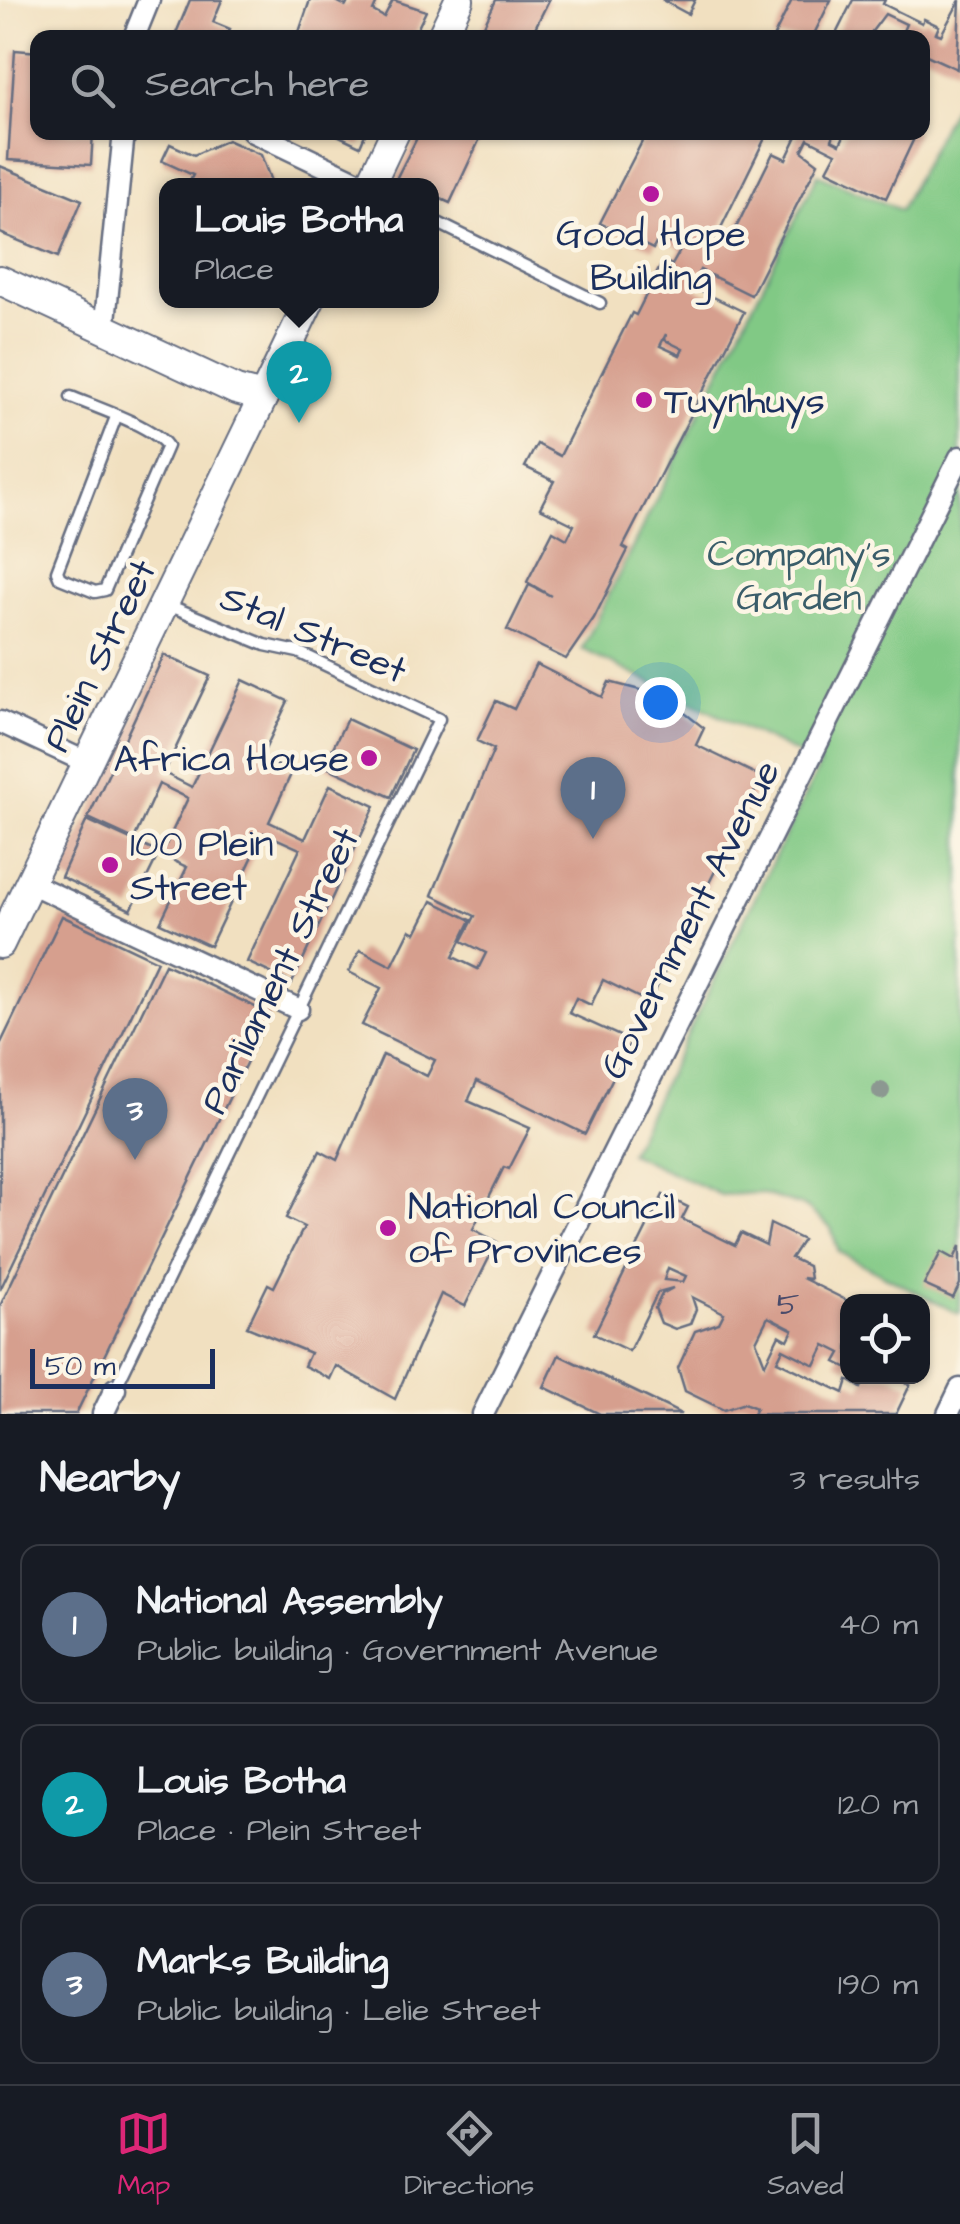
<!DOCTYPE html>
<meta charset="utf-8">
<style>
:root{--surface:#171b24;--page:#20242c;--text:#f1f3f6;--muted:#9ea1a6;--line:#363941;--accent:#db2777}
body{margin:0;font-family:"Architects Daughter",sans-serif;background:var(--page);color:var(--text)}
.controls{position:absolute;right:30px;bottom:30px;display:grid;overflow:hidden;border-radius:20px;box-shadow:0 2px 8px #0004}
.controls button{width:90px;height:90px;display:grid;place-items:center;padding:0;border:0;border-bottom:2px solid var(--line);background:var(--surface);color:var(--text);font:50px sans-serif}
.scale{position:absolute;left:30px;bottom:25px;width:185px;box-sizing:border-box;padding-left:10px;border:5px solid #1b2f5e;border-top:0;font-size:28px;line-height:35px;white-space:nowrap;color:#1b2f5e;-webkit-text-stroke:8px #fcf5e5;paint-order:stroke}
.you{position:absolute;left:660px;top:702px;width:35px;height:35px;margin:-25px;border:8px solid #fff;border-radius:50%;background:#1a73e8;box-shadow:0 0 0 15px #1a73e833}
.badge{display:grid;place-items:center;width:65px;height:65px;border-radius:50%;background:var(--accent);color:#fff;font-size:32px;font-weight:700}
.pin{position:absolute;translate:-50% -82px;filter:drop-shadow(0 2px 5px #0008)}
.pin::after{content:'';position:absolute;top:52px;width:35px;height:30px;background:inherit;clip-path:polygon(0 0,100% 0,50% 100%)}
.popup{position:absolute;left:159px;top:178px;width:280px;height:130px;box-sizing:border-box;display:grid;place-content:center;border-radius:20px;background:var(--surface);filter:drop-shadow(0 2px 8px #0005);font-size:32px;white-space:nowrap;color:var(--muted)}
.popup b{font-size:38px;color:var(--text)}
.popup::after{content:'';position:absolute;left:50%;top:100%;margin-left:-20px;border:20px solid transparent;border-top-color:var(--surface)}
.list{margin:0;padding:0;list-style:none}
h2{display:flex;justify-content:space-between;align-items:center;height:130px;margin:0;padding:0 40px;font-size:42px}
h2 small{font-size:32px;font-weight:400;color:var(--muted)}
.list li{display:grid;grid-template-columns:65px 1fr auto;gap:30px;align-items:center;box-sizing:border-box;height:160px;margin:0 20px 20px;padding:0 20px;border:2px solid var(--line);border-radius:20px}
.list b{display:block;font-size:38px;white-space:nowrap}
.list p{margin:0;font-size:32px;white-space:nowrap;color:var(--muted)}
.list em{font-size:32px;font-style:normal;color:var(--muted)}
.icon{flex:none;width:55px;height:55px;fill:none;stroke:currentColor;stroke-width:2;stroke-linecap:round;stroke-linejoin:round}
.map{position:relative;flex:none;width:960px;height:1414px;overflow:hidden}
.search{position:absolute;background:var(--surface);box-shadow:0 2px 8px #0004;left:30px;right:30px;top:30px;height:110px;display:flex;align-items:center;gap:25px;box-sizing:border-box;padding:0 35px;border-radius:20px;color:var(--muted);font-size:38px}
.sheet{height:670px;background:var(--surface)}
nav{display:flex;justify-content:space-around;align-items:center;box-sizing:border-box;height:140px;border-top:2px solid var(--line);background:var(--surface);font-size:28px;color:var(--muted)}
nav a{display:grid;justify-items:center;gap:5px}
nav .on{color:var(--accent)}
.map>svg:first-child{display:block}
</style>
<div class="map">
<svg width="960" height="1414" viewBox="0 0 960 1414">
<rect width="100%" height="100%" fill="#fcf5e5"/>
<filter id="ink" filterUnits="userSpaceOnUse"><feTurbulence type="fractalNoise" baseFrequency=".01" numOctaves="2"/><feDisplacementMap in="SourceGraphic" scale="20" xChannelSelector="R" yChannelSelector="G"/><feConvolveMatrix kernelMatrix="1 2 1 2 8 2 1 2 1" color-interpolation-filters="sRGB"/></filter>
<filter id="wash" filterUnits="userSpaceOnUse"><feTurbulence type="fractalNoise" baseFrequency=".0048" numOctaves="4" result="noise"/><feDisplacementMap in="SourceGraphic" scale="40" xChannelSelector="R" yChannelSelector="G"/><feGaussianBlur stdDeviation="2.25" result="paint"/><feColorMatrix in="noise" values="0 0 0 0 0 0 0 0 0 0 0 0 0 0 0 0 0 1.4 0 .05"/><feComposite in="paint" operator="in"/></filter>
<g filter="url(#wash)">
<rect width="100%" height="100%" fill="#f1e0c0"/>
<!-- green -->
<polygon fill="#81c985" stroke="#4e7c72" stroke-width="2.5" points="960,92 960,1313 959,1314 839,1252 831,1228 806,1207 760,1193 721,1195 629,1153 820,765 582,649 818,174 900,210"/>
<g id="blocks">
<!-- building -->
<g fill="#d69f8e" fill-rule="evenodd">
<polygon points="190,0 222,0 213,22 230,29 226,38 174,38"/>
<polygon points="310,0 334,0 346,6 349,0 378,0 373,11 384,17 393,0 426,11 413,38 297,38"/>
<polygon points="496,0 549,0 530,38 478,38"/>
<polygon points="662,0 695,0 688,14"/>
<polygon points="792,0 831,0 812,38 773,38"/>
<polygon points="853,0 885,0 883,4 922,23 924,19 939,26 936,33 941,35 960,0 957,69 922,53 922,38 900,38 906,24 885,14 867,38 834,38"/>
<polygon points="15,50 38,52 38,132 93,132 91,165 8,160"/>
<polygon points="331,132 366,132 360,146"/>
<polygon points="420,132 483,132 450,203 432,195 432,185 399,182 397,177"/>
<path d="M 647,132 L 768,132 L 716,238 L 728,244 L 773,153 L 786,159 L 799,132 L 835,132 L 832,140 L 840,144 L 846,132 L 917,132 L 886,198 L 827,170 L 836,153 L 808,139 L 802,151 L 818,163 L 751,295 L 700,270 L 691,286 L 744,312 L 623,547 L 628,550 L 594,618 L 566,659 L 507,630 L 529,585 L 551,596 L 527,582 L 553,531 L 567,539 L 574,525 L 540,508 L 554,481 L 525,467 L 537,444 L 560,456 L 632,313 L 636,315 L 663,261 L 672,265 L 681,249 L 659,238 L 653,249 L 600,223 ZM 666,334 L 665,340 L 683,349 L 680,355 L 660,346 Z"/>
<polygon points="227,140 261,155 272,184 188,185 193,175 162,161 170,144 194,155"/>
<polygon points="0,166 82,200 58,257 0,233"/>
<polygon points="164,655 210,676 164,773 192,787 243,680 288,701 261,758 292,772 269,822 305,839 330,785 375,806 292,983 247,962 300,849 264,833 210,946 160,923 187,867 161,855 188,798 159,784 134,839 88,818"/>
<polygon points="536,664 602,697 609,682 663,696 704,728 696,745 762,777 655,991 646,1001 603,980 591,1005 576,998 569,1013 631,1041 585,1134 477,1081 468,1101 530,1128 509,1169 504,1167 473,1229 497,1242 465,1306 441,1294 395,1399 336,1366 330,1379 317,1372 304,1366 310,1353 247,1327 268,1284 274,1287 304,1227 286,1218 320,1151 337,1160 383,1055 427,1076 435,1060 362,1025 381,988 349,972 360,950 392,966 410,930 416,933 432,901 471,920 453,957 478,969 486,953 462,941 475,916 432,895 494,749 477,741 496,701 514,709"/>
<polygon points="347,719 413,750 391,797 324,766"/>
<polygon points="87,820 159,853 131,910 61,877"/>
<polygon points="62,916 157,961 0,1290 0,1045"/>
<polygon points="165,964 270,1014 76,1414 0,1414 0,1306"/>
<path d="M 663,1195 L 688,1207 L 682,1219 L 735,1245 L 741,1233 L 766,1245 L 770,1224 L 803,1240 L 791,1258 L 808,1266 L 810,1279 L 802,1278 L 848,1301 L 848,1368 L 836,1362 L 841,1353 L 825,1345 L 815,1365 L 783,1349 L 777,1361 L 844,1393 L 848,1380 L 861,1388 L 867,1376 L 893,1376 L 910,1385 L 896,1414 L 753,1414 L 756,1408 L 744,1403 L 724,1410 L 685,1391 L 678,1368 L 695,1331 L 719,1323 L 724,1313 L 692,1297 L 696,1309 L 690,1324 L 675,1329 L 661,1323 L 655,1308 L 662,1294 L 673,1288 L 658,1292 L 629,1351 L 594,1334 ZM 668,1268 L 686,1276 L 683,1282 L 664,1280 ZM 768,1317 L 793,1330 L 788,1340 L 779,1335 L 765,1364 L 756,1341 Z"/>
<polygon points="960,1246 960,1284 953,1298 924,1285 941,1252 954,1259"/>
<polygon points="559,1355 667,1407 681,1414 600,1414 544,1387"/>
</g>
</g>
</g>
<g filter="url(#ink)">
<use href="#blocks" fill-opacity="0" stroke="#666d80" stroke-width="2.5"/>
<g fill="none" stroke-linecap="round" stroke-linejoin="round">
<defs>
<g id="lane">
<polyline points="432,220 600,303"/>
<path d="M 71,397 C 95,407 153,426 167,446 L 105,590 L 95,592 L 60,578 L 57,571 L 116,417"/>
<polyline points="115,1389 439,719 298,652 265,645 168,605"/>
</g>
<g id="street">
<polyline points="134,37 149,0"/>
<polyline points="253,132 364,185"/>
<polyline points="104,331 124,132"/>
<polyline points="0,722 88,763"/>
<polyline points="30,883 298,1009"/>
<polyline points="103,1414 115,1389"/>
<polyline points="483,1414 960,457"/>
<polyline points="948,1414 960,1389"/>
</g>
<g id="secondary">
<polyline points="441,38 459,0"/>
<polyline points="370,185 395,132"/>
<polyline points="0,280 236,390 263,397"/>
<polyline points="0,944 310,300"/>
</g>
</defs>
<!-- lane casing -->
<use href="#lane" stroke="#666d80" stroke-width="15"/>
<!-- street casing -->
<use href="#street" stroke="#666d80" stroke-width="25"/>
<!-- secondary casing -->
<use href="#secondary" stroke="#666d80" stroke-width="32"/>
<!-- lane -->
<use href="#lane" stroke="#fff" stroke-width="10"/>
<!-- street -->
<use href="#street" stroke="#fff" stroke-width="20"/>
<!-- secondary -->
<use href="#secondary" stroke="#fff" stroke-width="28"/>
</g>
<!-- trees -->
<circle fill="#8c9891" cx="881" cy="1091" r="9"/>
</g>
<!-- markers -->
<g fill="#b5179e" stroke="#fcf5e5" stroke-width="4">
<circle cx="651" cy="194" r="10"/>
<circle cx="644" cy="400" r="10"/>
<circle cx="369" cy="758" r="10"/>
<circle cx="110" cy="865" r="10"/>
<circle cx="388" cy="1228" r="10"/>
</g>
<g text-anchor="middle" stroke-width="9" stroke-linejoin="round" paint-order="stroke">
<!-- number labels -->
<g font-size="32" fill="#4a4b6a">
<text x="788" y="1314">5</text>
</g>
<!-- poi labels -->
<g font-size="38" fill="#1b2f5e" stroke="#fcf5e5" text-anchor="start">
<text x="651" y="246" text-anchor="middle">Good Hope<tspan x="651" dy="44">Building</tspan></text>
<text x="664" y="413">Tuynhuys</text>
<text x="349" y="771" text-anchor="end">Africa House</text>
<text x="130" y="856">100 Plein<tspan x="130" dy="44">Street</tspan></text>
<text x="408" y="1219">National Council<tspan x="408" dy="44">of Provinces</tspan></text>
</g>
<!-- park labels -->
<g font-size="38" fill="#3a5d6a" stroke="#fcf5e5">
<text x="799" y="566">Company's<tspan x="799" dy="44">Garden</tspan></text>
</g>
<!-- street labels -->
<g font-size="38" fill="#1b2f5e" stroke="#fcf5e5">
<text transform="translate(314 633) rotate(23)" y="13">Stal Street</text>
<text transform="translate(99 655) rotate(-64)" y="13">Plein Street</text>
<text transform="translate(689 919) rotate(-63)" y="13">Government Avenue</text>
<text transform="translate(279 970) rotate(-64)" y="13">Parliament Street</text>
</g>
</g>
</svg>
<div class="controls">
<button><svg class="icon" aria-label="locate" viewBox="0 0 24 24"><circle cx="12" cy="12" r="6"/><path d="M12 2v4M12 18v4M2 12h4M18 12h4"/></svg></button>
</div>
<div class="scale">50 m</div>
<div class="you"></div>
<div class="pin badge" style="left:593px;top:839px;background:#5c6f8a">1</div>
<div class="pin badge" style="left:299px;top:423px;background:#0f9aa8">2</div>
<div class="popup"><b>Louis Botha</b>Place</div>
<div class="pin badge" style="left:135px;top:1160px;background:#5c6f8a">3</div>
<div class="search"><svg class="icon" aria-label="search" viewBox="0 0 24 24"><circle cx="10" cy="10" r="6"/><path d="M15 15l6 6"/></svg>Search here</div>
</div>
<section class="sheet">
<h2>Nearby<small>3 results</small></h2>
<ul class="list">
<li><span class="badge" style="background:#5c6f8a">1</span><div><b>National Assembly</b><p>Public building · Government Avenue</p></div><em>40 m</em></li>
<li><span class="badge" style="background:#0f9aa8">2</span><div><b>Louis Botha</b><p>Place · Plein Street</p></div><em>120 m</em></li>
<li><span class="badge" style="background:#5c6f8a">3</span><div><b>Marks Building</b><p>Public building · Lelie Street</p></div><em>190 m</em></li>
</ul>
</section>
<nav>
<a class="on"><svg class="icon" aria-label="map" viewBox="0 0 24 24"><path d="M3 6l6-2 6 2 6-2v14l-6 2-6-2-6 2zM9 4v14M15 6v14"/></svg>Map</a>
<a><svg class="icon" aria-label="directions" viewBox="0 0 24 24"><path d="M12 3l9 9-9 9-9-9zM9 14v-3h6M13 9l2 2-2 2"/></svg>Directions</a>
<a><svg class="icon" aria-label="saved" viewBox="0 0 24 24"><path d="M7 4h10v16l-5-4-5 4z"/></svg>Saved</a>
</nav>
